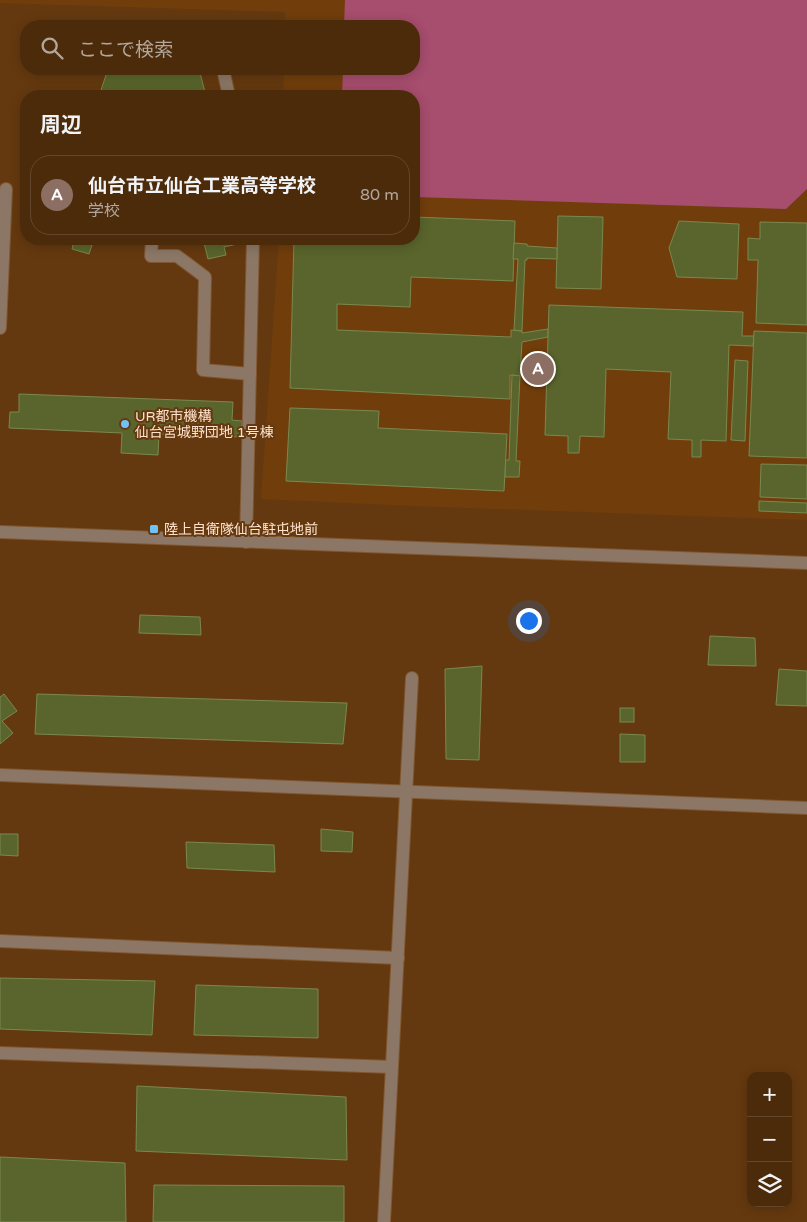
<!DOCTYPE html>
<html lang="ja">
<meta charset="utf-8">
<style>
:root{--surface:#4c2b0b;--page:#563719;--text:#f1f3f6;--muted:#b2a79d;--line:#63472c;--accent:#72c1f5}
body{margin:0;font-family:"Varela Round","Noto Sans JP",sans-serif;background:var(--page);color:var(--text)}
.controls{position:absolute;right:15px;bottom:15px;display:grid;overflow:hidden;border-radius:10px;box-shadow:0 2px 12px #0003}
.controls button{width:45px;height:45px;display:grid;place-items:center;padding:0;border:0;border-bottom:1px solid var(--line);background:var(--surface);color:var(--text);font:25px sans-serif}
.you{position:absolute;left:528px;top:620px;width:18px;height:18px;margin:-12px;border:4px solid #fff;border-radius:50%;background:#1a73e8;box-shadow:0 0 0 8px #1a73e833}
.badge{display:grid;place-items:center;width:32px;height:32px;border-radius:50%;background:var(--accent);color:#fff;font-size:16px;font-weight:700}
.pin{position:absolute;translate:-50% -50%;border:2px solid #fff;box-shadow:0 1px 5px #0006}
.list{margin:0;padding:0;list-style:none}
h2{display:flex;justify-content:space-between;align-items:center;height:65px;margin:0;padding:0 20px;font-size:21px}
h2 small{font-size:16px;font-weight:400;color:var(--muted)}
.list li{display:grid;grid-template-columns:32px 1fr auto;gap:15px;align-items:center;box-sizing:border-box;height:80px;margin:0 10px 10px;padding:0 10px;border:1px solid var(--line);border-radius:20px}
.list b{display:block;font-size:19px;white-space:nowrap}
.list p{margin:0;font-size:16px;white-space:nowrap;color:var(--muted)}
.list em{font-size:16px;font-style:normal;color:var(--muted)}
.icon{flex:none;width:28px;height:28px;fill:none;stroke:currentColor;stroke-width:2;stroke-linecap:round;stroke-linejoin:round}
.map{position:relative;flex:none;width:807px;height:1222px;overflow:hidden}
.search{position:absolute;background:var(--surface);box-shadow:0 2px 12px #0003;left:20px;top:20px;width:400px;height:55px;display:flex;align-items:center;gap:12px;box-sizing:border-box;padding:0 18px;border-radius:20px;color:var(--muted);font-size:19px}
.panel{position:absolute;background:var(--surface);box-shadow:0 2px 12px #0003;left:20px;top:90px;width:400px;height:155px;border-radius:20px}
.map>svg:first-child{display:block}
</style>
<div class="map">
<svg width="807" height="1222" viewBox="0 0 807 1222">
<rect width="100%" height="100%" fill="#65390f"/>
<!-- built -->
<polygon fill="#713e0b" points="0,0 807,0 807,520 414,506 261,499 279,239 414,239 414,96 283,96 284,69 414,69 414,26 285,26 285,12 0,3"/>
<!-- green -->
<polygon fill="#a74d6e" points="345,0 807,0 807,189 786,209 414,197 414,96 342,96 343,69 414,69 414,26 344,26"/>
<!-- building -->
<g fill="#59652c" stroke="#7b884e">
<polygon points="108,69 199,69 206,96 99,96"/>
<polygon points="558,216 603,217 601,289 556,288"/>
<polygon points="414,217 515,221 513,281 411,277 410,307 337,304 337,330 511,337 511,330 522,331 522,333 548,329 548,337 522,342 520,376 510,375 510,399 290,388 294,239 414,239"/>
<polygon points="679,221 739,224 737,279 677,277 669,248"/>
<polygon points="760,222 807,223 807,325 756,323 758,260 748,260 748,238 760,239"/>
<polygon points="66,239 94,239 89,254 72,249 74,241"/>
<polygon points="203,239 241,239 242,243 224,247 226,255 208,259"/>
<polygon points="514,243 527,244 527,246 557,248 557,259 527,258 527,260 525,260 522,331 514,330 518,259 513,259"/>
<polygon points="549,305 743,312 742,336 754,336 753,346 729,345 726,441 701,440 701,457 692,457 692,440 668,439 671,372 606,369 604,437 580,436 579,453 568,453 568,436 545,435"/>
<polygon points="754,331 807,333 807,458 749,456"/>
<polygon points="735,360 748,361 745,441 731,440"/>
<polygon points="512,375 520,376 516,461 520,461 519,477 505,477 505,460 509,460"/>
<polygon points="19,394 233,402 232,420 242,421 241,437 159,434 158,455 121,453 122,433 9,428 10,412 19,412"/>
<polygon points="290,408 379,411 378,428 507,434 504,491 286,481"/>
<polygon points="761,464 807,465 807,499 760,497"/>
<polygon points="759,501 807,503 807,513 759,511"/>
<polygon points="140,615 200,617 201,635 139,633"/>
<polygon points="710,636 755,638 756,666 708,665"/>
<polygon points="482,666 479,760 446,759 445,669"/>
<polygon points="779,669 807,671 807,706 776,705"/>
<polygon points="4,694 17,711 2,721 13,733 0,744 0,697"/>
<polygon points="37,694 347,703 343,744 35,734"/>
<rect x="620" y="708" width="14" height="14"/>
<polygon points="620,734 645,735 645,762 620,762"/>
<polygon points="321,829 353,832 352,852 321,851"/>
<polygon points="0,834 18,834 18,856 0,855"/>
<polygon points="186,842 274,845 275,872 187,868"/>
<polygon points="0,978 155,981 152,1035 0,1029"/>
<polygon points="196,985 318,989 318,1038 194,1035"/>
<polygon points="137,1086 346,1097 347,1160 136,1151"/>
<polygon points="0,1157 125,1163 126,1222 0,1222"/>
<polygon points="154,1185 344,1186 344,1222 153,1222"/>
</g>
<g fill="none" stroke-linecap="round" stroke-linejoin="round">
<defs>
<g id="minor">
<polyline points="223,69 229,96"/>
<polyline points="152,239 151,256 177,256 205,277 203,370 250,374"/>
<polyline points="0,328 6,189"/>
<polyline points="0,532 807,563"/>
<polyline points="246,542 253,239"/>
<polyline points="0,775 807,808"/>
<polyline points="0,941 398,958"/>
<polyline points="0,1053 392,1067"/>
<polyline points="384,1222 412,678"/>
</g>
</defs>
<!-- minor casing -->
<use href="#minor" stroke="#815731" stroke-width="14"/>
<!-- minor -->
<use href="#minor" stroke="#8c7766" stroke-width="12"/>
</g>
<!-- markers -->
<g fill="#72c1f5" stroke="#65390f" stroke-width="2">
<circle cx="125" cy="424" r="5"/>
<rect x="149" y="524" width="10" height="10" rx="2.5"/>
</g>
<g text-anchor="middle" stroke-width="4" stroke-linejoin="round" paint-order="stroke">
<!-- poi labels -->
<g font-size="14" fill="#fee2cd" stroke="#65390f" text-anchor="start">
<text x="135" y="421">UR都市機構<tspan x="135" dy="16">仙台宮城野団地 1号棟</tspan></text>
<text x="164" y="534">陸上自衛隊仙台駐屯地前</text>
</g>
</g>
</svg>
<div class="controls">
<button>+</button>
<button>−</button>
<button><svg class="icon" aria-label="layers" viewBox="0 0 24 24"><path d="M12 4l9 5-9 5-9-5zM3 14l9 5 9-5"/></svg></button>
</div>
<div class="you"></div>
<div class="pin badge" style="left:538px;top:369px;background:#8d6e63">A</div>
<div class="search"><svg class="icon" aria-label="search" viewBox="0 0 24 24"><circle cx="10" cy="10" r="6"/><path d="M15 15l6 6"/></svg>ここで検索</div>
<section class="panel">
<h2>周辺<small></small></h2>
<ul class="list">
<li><span class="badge" style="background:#8d6e63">A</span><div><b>仙台市立仙台工業高等学校</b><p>学校</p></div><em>80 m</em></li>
</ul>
</section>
</div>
